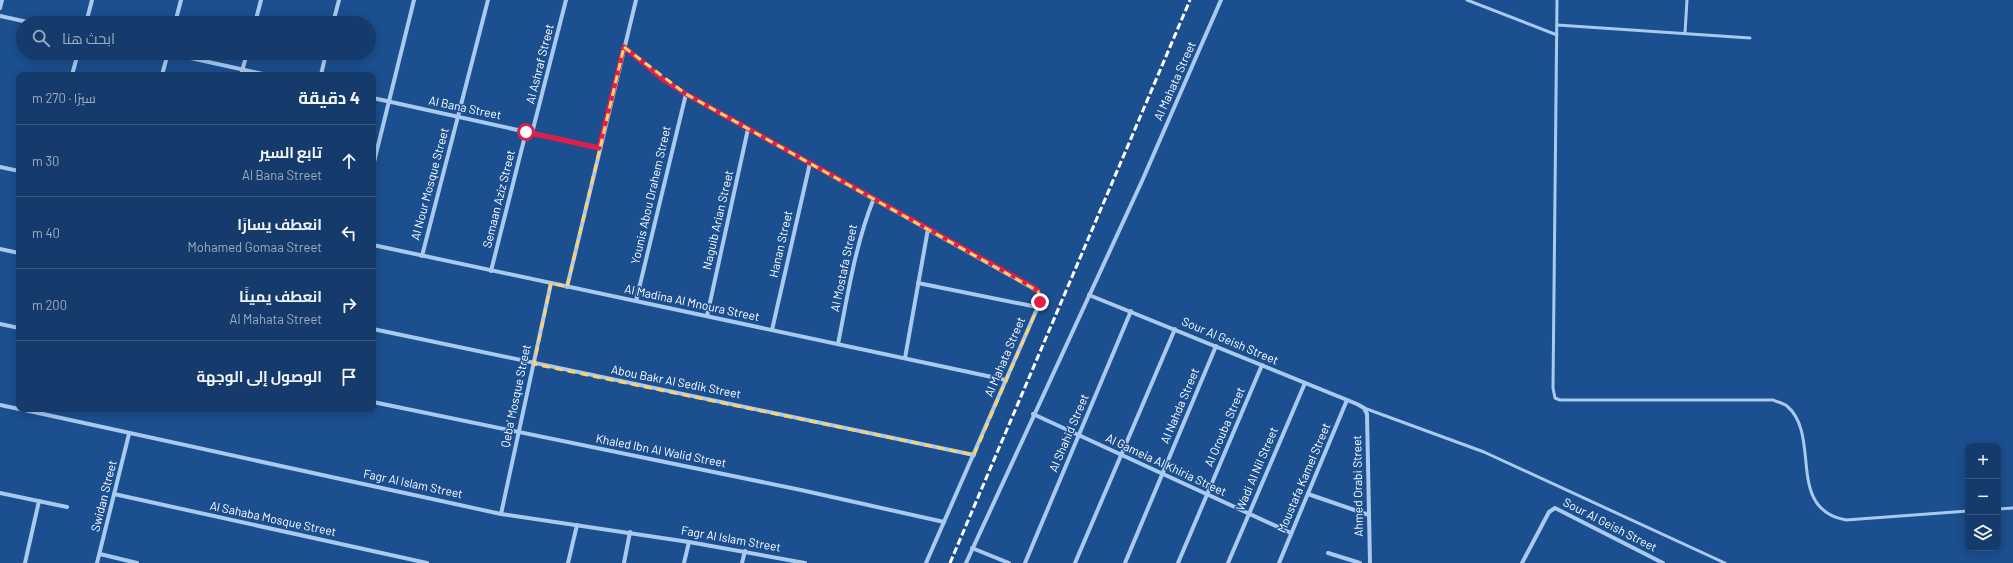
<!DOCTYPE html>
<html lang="ar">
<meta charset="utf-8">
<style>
:root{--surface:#143b6b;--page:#1d4271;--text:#f1f3f6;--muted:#9dadc1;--line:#33557e}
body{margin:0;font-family:Barlow,Cairo,sans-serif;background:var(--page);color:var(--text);direction:rtl}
.controls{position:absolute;right:12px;bottom:12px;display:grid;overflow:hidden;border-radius:8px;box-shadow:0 2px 10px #0003}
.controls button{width:36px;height:36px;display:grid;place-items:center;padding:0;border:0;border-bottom:1px solid var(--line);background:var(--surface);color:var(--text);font:20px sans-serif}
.stop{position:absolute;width:12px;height:12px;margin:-9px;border:3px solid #e11d48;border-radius:50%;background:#fff}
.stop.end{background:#e11d48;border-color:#fff;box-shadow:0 1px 4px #0008}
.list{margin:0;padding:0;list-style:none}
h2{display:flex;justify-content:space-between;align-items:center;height:52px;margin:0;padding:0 16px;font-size:17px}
h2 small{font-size:13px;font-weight:400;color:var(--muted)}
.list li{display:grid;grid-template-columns:26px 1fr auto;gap:12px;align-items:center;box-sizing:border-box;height:72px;padding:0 16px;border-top:1px solid var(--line)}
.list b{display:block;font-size:15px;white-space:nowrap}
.list p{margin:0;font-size:13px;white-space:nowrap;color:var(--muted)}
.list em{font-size:13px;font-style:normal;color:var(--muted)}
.icon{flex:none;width:22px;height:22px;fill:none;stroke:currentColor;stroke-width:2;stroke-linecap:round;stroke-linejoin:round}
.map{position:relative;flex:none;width:2013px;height:563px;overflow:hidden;direction:ltr}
.search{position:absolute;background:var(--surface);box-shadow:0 2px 10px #0003;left:16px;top:16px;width:360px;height:44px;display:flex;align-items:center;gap:10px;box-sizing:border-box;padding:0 14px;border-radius:22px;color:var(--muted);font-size:15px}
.panel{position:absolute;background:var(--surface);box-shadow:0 2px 10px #0003;left:16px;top:72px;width:360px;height:340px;border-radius:8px;direction:rtl}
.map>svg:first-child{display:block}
</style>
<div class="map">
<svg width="2013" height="563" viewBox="0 0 2013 563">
<rect width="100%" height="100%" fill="#1b4f8f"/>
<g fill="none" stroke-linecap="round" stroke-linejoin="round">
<!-- lane -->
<g stroke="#a9c9ee" stroke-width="3">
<polyline points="1467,0 1557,35"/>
<path d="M 1557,0 L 1553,388 L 1555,398 L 1560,400 L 1773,400 C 1777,402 1783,403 1787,406 C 1822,436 1785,509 1846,520 L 1968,511"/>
<polyline points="1557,25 1750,38"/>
<polyline points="1685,33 1687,0"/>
<polyline points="1364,408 1484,452 1725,563"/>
<polyline points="1998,509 2013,508"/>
</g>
<!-- street -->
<g stroke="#a9c9ee" stroke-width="4">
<polyline points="0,8 2,0"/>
<polyline points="0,16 32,23"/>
<polyline points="86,23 92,0"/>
<polyline points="175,23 181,0"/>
<polyline points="255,23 261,0"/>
<polyline points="333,23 339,0"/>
<polyline points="624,47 664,80 686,94 1038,291 1040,302 926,563"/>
<polyline points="72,75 78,53"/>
<polyline points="162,75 168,53 267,75"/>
<polyline points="241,75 247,53"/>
<polyline points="321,75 326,53"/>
<polyline points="373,98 599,148"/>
<polyline points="532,133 566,0"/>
<polyline points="373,166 414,0"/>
<polyline points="0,167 19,171"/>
<polyline points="373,245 1006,380"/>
<polyline points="0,249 19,253"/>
<polyline points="422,256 488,0"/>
<polyline points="491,271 526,132"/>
<polyline points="918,283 1037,307"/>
<polyline points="567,287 636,0"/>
<polyline points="1089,295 1357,404 1364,408 1367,414 1370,563"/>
<polyline points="636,301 686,94"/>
<polyline points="707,316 748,129"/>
<polyline points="0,324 19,328"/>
<polyline points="373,329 974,455"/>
<polyline points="772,330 810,163"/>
<path d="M 838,344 C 848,294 855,245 874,198"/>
<polyline points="905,358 928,229"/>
<polyline points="373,402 801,490 944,522"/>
<polyline points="0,405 19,409"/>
<polyline points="20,409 501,514 689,542 805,563"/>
<polyline points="1033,414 1291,533"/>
<polyline points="0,493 67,507"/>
<polyline points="114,494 427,563"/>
<polyline points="1308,494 1369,515"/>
<polyline points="501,514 551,283"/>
<polyline points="972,548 1009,563"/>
<polyline points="1328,553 1360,563"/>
<polyline points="100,554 137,563"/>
<polyline points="25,563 39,501"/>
<polyline points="97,563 129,434"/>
<polyline points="568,563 577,525"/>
<polyline points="624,563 630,532"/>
<polyline points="684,563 689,542"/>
<polyline points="742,563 745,551"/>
<polyline points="966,563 1142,181 1221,0"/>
<polyline points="1025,563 1131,311"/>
<polyline points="1075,563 1175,329"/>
<polyline points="1125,563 1216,346"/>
<polyline points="1178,563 1262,365"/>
<polyline points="1228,563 1305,383"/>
<polyline points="1279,563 1347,400"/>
<polyline points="1522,563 1549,512 1555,508 1663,563"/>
</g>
<!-- rail -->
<polyline stroke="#fff" stroke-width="3" stroke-dasharray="7 3" stroke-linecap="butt" points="950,563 1190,0"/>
</g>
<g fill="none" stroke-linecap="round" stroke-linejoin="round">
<!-- route -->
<polyline stroke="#e11d48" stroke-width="5" points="526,132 599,148 624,47 664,80 686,94 1033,287 1038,291 1040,302"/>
</g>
<!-- marked area -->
<path fill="none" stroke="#ffd166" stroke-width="3" stroke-dasharray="8 5" stroke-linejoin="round" d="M 624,47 L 686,94 L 1038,291 L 1040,302 L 974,455 L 534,364 L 551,283 L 567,287 Z"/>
<g text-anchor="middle" stroke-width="3" stroke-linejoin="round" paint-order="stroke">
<!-- street labels -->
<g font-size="12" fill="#fff" stroke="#1b4f8f">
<text transform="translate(540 64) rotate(-76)" y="4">Al Ashraf Street</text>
<text transform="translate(1175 81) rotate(-66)" y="4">Al Mahata Street</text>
<text transform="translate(465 108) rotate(12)" y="4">Al Bana Street</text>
<text transform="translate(430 184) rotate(-75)" y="4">Al Nour Mosque Street</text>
<text transform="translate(651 195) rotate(-77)" y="4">Younis Abou Drahem Street</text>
<text transform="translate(499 199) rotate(-76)" y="4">Semaan Aziz Street</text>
<text transform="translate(718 220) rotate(-77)" y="4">Naguib Arian Street</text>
<text transform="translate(781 244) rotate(-77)" y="4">Hanan Street</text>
<text transform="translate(844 268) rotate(-78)" y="4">Al Mostafa Street</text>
<text transform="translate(692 303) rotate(12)" y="4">Al Madina Al Mnoura Street</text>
<text transform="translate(1230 341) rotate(23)" y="4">Sour Al Geish Street</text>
<text transform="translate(1005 357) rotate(-67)" y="4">Al Mahata Street</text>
<text transform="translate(676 382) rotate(11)" y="4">Abou Bakr Al Sedik Street</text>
<text transform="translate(516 396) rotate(-78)" y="4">Qeba' Mosque Street</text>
<text transform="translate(1180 406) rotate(-67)" y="4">Al Nahda Street</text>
<text transform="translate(1225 427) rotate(-67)" y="4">Al Orouba Street</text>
<text transform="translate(1069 433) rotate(-67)" y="4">Al Shahid Street</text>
<text transform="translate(661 451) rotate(11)" y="4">Khaled Ibn Al Walid Street</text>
<text transform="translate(1166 465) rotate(25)" y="4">Al Gameia Al Khiria Street</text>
<text transform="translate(1257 469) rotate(-67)" y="4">Wadi Al Nil Street</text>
<text transform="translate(1304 478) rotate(-67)" y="4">Moustafa Kamel Street</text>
<text transform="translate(413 484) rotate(12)" y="4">Fagr Al Islam Street</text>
<text transform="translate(1358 486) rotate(-91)" y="4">Ahmed Orabi Street</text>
<text transform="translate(104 496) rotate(-76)" y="4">Swidan Street</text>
<text transform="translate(273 519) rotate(12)" y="4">Al Sahaba Mosque Street</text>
<text transform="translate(1610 525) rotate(27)" y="4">Sour Al Geish Street</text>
<text transform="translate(731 539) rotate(10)" y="4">Fagr Al Islam Street</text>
</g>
</g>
</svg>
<div class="controls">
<button>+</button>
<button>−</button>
<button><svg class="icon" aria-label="layers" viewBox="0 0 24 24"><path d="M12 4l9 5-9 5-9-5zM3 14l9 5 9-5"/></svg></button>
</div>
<div class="stop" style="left:526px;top:132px"></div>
<div class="stop end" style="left:1040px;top:302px"></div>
<div class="search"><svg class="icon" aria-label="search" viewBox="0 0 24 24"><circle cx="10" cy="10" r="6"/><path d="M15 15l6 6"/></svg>ابحث هنا</div>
<section class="panel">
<h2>4 دقيقة<small>سيرًا · 270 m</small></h2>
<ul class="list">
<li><svg class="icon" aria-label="ahead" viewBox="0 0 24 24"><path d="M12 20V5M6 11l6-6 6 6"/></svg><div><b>تابع السير</b><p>Al Bana Street</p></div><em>30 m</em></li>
<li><svg class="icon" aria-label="left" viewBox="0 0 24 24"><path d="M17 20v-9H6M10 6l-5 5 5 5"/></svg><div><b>انعطف يسارًا</b><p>Mohamed Gomaa Street</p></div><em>40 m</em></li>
<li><svg class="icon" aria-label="right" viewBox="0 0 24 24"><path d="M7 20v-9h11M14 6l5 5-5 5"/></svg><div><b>انعطف يمينًا</b><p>Al Mahata Street</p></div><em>200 m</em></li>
<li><svg class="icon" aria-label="arrive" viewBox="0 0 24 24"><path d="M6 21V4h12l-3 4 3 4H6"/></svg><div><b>الوصول إلى الوجهة</b></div></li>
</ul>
</section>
</div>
